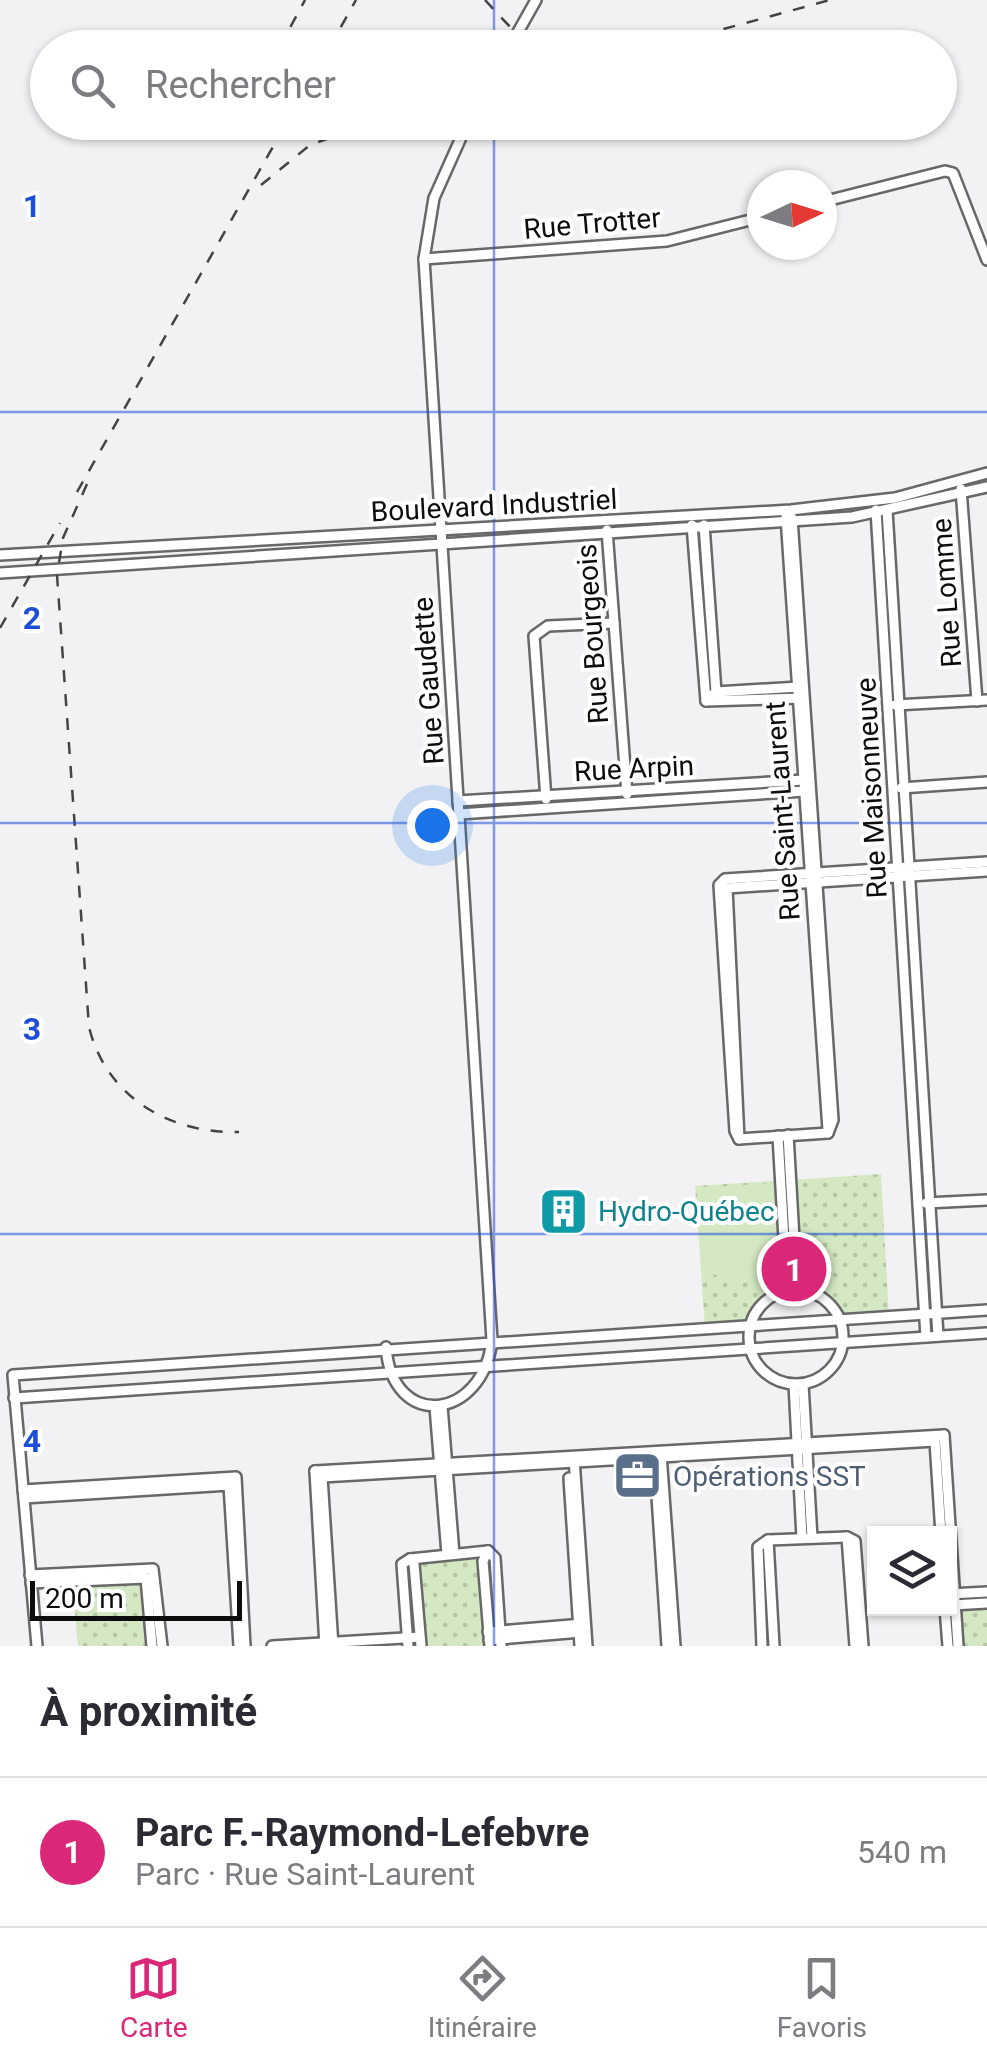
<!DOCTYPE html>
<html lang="fr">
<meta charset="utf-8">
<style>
:root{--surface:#fff;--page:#f2f2f3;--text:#2b2b33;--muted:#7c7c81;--line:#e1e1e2;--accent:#db2777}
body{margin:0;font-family:Roboto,sans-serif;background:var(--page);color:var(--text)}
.controls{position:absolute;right:30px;bottom:30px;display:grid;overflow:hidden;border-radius:0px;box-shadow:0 2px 8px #0004}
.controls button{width:90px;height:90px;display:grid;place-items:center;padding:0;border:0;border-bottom:2px solid var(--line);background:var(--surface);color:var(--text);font:50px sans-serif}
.compass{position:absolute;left:747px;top:170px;width:90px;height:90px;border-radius:50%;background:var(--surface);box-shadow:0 2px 8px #0004;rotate:86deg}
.scale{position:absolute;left:30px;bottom:25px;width:212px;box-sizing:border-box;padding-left:10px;border:5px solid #0d0d0d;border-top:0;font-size:28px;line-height:35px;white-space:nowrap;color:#0d0d0d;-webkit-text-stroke:8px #fff;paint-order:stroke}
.you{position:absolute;left:432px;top:825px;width:35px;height:35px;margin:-25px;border:8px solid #fff;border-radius:50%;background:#1a73e8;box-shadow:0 0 0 15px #1a73e833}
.badge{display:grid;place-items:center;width:65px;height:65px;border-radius:50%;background:var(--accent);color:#fff;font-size:32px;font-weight:700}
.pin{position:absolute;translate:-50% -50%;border:5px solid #fff;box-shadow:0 2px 10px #0006}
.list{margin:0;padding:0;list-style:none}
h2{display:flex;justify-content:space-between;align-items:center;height:130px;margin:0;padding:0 40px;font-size:42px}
h2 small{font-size:32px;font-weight:400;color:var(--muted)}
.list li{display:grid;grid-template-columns:65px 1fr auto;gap:30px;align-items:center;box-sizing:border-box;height:150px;padding:0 40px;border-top:2px solid var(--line)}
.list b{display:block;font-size:38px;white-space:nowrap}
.list p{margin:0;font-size:32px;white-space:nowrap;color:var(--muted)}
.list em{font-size:32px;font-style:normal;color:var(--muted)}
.icon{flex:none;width:55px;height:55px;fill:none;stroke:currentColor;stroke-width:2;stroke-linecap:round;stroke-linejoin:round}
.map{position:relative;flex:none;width:987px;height:1646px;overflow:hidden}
.search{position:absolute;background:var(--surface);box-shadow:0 2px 8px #0004;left:30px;right:30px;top:30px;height:110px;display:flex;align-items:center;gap:25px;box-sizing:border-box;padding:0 35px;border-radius:55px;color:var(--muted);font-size:38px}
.sheet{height:280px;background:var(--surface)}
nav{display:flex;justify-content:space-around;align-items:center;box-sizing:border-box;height:140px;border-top:2px solid var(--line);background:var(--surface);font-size:28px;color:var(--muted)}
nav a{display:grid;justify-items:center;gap:5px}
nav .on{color:var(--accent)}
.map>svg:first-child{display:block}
</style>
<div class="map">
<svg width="987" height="1646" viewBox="0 0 987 1646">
<defs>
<pattern id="park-dots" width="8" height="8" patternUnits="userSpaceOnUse" patternTransform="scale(2.5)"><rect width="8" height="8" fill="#d4e9c3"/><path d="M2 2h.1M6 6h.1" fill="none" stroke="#b5c7a6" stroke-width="1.8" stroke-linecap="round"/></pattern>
</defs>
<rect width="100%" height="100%" fill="#f2f2f4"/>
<!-- park -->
<g fill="url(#park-dots)">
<polygon points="881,1174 889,1316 841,1320 829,1301 794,1288 774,1295 751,1324 705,1327 695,1186"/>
<polygon points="478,1559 484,1646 420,1646 414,1563"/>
<polygon points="72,1581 145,1582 149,1646 78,1646"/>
<polygon points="987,1603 987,1646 958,1646 955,1605"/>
</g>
<!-- garden -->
<polygon fill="#d4e9c3" points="775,1183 781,1274 773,1283 703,1273 698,1188"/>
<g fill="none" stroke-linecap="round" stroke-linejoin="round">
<defs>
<g id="minor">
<polyline points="509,48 536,0"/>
<polyline points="822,202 945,171 953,173 987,260"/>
<polyline points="424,259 667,241 762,217"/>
<polyline points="961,489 977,701"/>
<polyline points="876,510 926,1337"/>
<polyline points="887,510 938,1336"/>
<polyline points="786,517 828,1130"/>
<polyline points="792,518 833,1120 828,1133"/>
<polyline points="692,525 706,701"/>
<polyline points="704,525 716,692"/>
<polyline points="607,530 627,794"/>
<polyline points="0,555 791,510 895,498 987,473"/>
<polyline points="0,573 852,517 987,487"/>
<polyline points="711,696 716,692 799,687"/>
<polyline points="706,701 803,698"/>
<polyline points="895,705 987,700"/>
<polyline points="901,788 987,782"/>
<polyline points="546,799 534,636 548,626 614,623"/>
<polyline points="458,801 804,780"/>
<polyline points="459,814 805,791"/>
<polyline points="727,888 987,871"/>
<polyline points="727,888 739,1139"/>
<polyline points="828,1133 739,1139 735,1131 719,885 725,879 987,862"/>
<polyline points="788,1135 797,1290"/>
<polyline points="778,1136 787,1291"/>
<polyline points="926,1203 987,1200"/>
<circle cx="796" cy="1337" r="47"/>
<path d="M 386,1347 C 392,1431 483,1421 492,1340 L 424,259 L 434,198 L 468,122"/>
<polyline points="794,1384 802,1538"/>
<polyline points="803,1384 812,1538"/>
<polyline points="14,1398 987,1333"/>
<polyline points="442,1406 454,1554"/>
<polyline points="435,1407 447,1554"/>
<polyline points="944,1435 958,1646"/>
<polyline points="935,1441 941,1534"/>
<polyline points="654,1452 667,1646"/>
<polyline points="661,1454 675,1646"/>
<polyline points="574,1459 587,1646"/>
<polyline points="315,1471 944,1435"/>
<polyline points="315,1471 322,1477 935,1441"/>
<polyline points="315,1471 325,1646"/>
<polyline points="322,1477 333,1646"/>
<polyline points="569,1478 580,1646"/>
<polyline points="23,1490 236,1477 245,1646"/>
<polyline points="24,1498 229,1485 239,1646"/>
<polyline points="847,1537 855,1646"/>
<polyline points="768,1540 774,1646"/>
<polyline points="488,1551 495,1558 501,1646"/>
<polyline points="488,1551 483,1561 490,1646"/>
<polyline points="410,1559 414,1564 421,1646"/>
<polyline points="410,1559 488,1551"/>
<polyline points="30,1575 153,1569 162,1646"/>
<polyline points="31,1583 146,1578 152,1646"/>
<polyline points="950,1594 987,1592"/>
<polyline points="952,1605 987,1603"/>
<polyline points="945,1608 948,1646"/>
<polyline points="488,1632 583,1624"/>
<polyline points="489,1640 581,1632"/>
<polyline points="37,1646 13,1375 987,1310"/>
<polyline points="272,1646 420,1637"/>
<polyline points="408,1646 402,1564 410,1559"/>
<polyline points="762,1646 758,1547 768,1540 847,1537 855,1541 863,1646"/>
</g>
</defs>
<!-- minor casing -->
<use href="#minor" stroke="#686869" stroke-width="14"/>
<!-- minor -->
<use href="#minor" stroke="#fff" stroke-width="9"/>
<!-- rail -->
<g stroke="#444445" stroke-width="2.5" stroke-dasharray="12 12" stroke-linecap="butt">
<polyline points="485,0 512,29 547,48"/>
<polyline points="279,48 305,0"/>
<polyline points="329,48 356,0"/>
<polyline points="654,48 830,0"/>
<polyline points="261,185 310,145 374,122"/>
<path d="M 87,484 L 63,538 L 57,575 L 89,1027 C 106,1097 170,1134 239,1132"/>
<polyline points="77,492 287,122"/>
<polyline points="0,628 60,523"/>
</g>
</g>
<!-- grid -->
<path fill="none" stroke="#1d4ed8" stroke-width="2.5" stroke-opacity="0.55" d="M 494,0 L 494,48M 494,122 L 494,1646M 0,412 L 987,412M 0,823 L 987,823M 0,1234 L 987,1234"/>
<!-- icons -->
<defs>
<symbol id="building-square" viewBox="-11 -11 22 22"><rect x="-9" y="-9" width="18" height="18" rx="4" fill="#0f9aa8" stroke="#fff"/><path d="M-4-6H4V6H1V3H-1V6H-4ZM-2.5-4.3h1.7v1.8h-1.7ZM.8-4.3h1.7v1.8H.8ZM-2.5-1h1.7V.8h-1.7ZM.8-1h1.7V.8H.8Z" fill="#fff"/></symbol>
<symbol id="office-square" viewBox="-11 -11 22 22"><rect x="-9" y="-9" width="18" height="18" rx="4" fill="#5c6f8a" stroke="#fff"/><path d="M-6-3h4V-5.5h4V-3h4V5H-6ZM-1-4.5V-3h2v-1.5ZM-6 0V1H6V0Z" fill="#fff"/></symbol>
</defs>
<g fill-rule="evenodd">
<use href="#building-square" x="536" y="1184" width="55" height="55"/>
<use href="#office-square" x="610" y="1448" width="55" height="55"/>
</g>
<g text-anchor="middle" stroke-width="8" stroke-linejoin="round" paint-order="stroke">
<!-- street labels -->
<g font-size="28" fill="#0d0d0d" stroke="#fff">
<text transform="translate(592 223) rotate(-5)" y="10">Rue Trotter</text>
<text transform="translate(494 505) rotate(-3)" y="10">Boulevard Industriel</text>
<text transform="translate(946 593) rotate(-94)" y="10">Rue Lomme</text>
<text transform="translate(592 634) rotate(-94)" y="10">Rue Bourgeois</text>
<text transform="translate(428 681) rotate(-94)" y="10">Rue Gaudette</text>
<text transform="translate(634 768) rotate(-3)" y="10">Rue Arpin</text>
<text transform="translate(871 788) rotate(-93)" y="10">Rue Maisonneuve</text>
<text transform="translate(782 811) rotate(-94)" y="10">Rue Saint-Laurent</text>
</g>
<!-- culture labels -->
<g font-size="28" fill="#0d838f" stroke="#fff" text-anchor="start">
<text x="598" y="1221">Hydro-Québec</text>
</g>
<!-- service labels -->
<g font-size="28" fill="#4e5e75" stroke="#fff" text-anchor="start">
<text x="673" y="1486">Opérations SST</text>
</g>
</g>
<g font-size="32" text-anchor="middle" font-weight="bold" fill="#1d4ed8" stroke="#fff" stroke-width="8" stroke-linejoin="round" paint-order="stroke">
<text x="32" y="217">1</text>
<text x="32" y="629">2</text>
<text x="32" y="1040">3</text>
<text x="32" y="1452">4</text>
</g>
</svg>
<div class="controls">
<button><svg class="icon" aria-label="layers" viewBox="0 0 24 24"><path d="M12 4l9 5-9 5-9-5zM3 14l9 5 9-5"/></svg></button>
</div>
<svg class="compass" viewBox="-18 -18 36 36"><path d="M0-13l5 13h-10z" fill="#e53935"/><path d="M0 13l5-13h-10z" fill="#7c7c81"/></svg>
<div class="scale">200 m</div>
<div class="you"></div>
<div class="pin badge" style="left:794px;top:1269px">1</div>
<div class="search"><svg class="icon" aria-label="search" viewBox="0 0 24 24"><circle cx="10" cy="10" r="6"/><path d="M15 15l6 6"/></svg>Rechercher</div>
</div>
<section class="sheet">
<h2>À proximité<small></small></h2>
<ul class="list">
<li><span class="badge">1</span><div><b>Parc F.-Raymond-Lefebvre</b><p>Parc · Rue Saint-Laurent</p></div><em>540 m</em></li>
</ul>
</section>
<nav>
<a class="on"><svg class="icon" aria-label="map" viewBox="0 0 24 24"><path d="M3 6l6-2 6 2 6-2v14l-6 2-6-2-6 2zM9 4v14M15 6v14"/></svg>Carte</a>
<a><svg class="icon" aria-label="directions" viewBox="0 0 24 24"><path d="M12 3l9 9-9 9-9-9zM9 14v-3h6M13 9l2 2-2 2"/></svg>Itinéraire</a>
<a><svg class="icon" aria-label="saved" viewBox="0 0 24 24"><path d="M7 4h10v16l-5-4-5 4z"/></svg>Favoris</a>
</nav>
